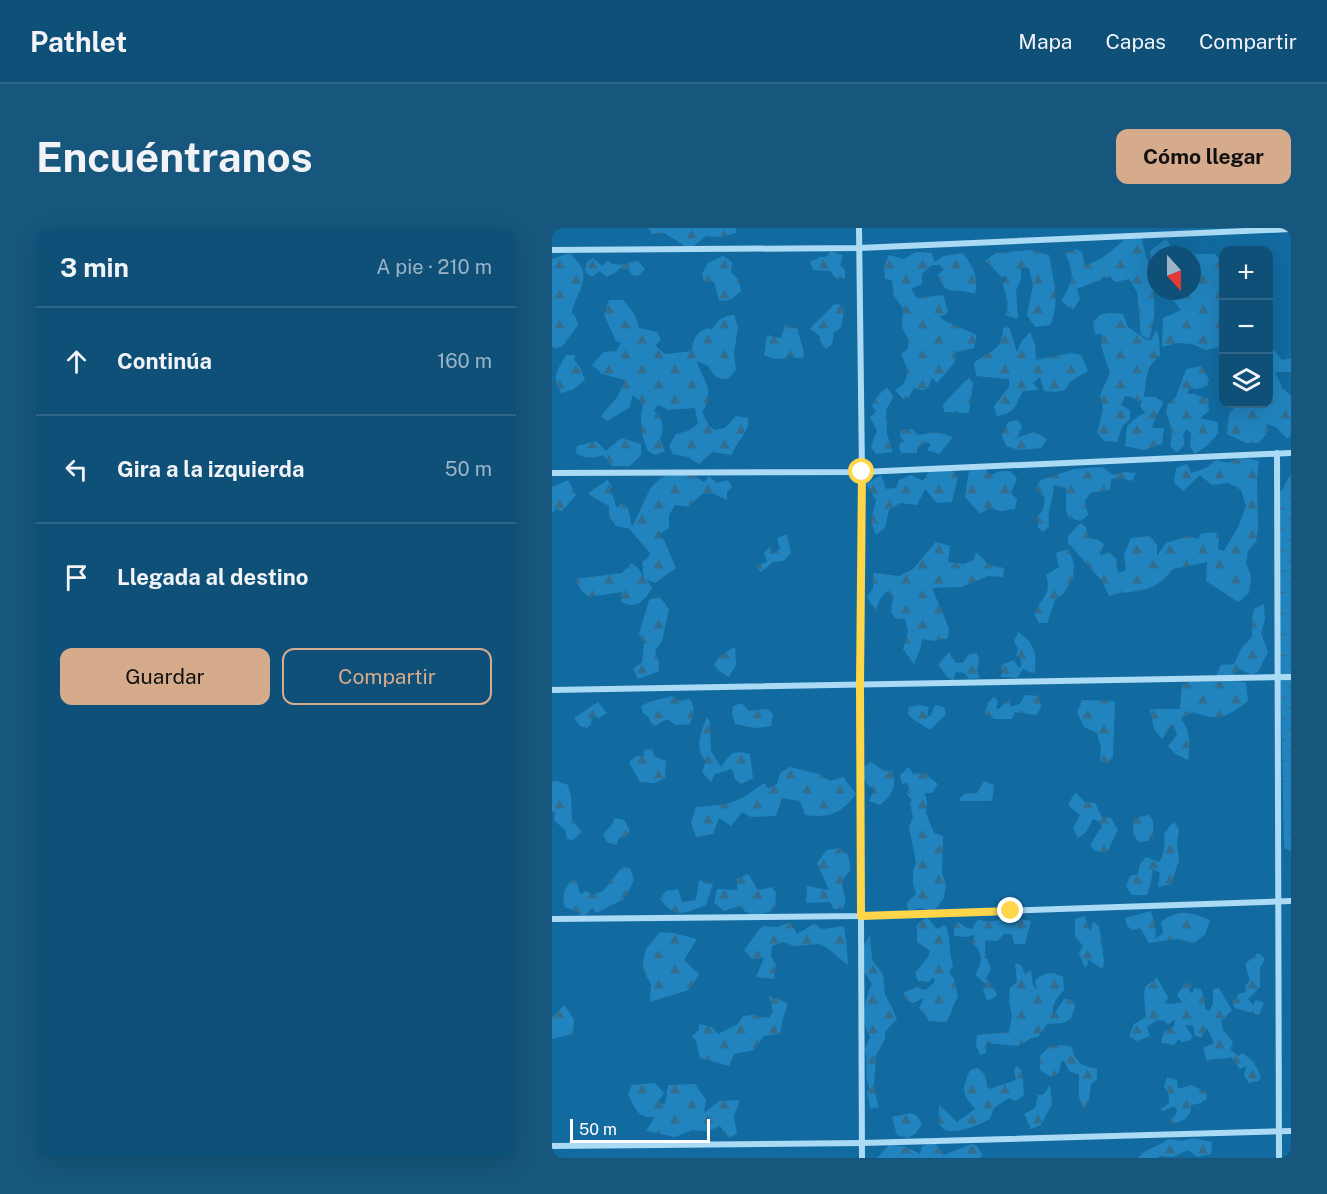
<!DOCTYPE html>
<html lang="es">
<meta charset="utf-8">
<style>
:root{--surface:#0e5078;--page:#17577d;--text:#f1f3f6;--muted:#9bb5c6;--line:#2e678a;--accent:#d6ab8b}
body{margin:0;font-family:"Public Sans",sans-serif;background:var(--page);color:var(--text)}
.controls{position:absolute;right:18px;top:18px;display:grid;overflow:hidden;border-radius:12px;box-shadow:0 6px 24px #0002}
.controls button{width:54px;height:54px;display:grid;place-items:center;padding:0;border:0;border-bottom:2px solid var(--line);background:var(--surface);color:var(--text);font:30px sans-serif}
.compass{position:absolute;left:595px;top:18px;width:54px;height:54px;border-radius:50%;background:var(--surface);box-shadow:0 6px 24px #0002;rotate:159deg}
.scale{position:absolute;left:18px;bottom:15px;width:140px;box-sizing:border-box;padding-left:6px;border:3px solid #fff;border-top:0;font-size:16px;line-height:21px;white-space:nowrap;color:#fff;-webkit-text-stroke:4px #126ba0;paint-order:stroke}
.stop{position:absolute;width:18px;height:18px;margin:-14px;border:4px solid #ffd54a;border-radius:50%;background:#fff}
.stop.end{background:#ffd54a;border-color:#fff;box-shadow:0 2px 6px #0008}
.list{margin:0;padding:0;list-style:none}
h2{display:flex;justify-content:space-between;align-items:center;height:78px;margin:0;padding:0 24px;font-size:26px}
h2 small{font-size:20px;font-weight:400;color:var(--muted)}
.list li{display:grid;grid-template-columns:39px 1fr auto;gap:18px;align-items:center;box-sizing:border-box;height:108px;padding:0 24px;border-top:2px solid var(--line)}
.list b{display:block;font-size:22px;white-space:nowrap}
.list em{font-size:20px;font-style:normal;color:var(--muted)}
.actions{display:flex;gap:12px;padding:18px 24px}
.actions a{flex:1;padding:14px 0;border:2px solid var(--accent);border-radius:12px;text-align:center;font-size:21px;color:var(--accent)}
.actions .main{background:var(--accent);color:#111}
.icon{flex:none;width:33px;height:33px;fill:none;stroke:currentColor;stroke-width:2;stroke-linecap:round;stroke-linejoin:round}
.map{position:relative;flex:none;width:739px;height:930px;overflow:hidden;border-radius:12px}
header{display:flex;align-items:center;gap:36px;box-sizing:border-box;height:84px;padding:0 30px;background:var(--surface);border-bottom:2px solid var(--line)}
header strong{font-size:28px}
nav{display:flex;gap:33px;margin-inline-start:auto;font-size:21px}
.intro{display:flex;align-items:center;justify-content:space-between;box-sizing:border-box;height:144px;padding:0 36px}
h1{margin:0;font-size:42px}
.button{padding:15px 27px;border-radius:12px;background:var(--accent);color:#111;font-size:21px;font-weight:700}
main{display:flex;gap:36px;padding:0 36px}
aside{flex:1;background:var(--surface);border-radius:12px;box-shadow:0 6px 24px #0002}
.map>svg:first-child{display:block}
</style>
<header>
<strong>Pathlet</strong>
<nav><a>Mapa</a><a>Capas</a><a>Compartir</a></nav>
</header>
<div class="intro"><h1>Encuéntranos</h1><a class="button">Cómo llegar</a></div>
<main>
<aside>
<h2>3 min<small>A pie · 210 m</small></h2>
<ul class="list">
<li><svg class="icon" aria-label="ahead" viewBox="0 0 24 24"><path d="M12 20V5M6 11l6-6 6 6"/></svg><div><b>Continúa</b></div><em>160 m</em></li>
<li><svg class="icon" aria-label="left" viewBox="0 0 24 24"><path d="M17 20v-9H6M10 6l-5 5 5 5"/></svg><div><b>Gira a la izquierda</b></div><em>50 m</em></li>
<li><svg class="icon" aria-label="arrive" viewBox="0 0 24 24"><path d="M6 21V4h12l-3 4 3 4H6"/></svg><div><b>Llegada al destino</b></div></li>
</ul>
<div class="actions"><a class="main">Guardar</a><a>Compartir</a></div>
</aside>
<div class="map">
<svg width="739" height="930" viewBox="0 0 739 930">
<defs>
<pattern id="forest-firs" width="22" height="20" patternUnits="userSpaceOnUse" patternTransform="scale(1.5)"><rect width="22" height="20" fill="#2184be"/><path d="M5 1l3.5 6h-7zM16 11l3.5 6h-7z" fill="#326e90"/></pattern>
<pattern id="wetland-marsh" width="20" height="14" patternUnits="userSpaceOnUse" patternTransform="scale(1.5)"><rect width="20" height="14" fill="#2184be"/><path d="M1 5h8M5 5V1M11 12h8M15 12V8" fill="none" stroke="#326e90"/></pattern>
</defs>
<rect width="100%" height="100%" fill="#126ba0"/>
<!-- forest -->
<g fill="url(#forest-firs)">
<polygon points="96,0 184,0 184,5 169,9 154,8 138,21 112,5 100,6"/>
<path d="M 589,10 C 599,46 609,75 597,111 L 589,107 L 585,64 L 577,51 L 563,54 L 558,48 L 525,61 L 528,71 L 521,82 L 509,73 C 521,54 523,45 513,25 L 524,21 L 530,24 L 533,38 L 550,30 L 574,11 Z"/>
<polygon points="614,11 620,20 643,26 663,26 671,36 667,60 671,70 671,118 654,122 640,116 625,115 610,119 611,90 629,82 621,72 611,70 610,63 640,63 640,27 604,27 604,39 599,31 598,23"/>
<path d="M 479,22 L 497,27 C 501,51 509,75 498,97 L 483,99 L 475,87 L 481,57 L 477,40 L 469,40 L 469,51 L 464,62 L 466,91 L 453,87 L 456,76 L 451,56 L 455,50 L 450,49 L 433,33 L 444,25 Z"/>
<polygon points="279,23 291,27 288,37 293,42 293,50 285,51 278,43 261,42 258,34 268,29 274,29"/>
<path d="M 364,24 L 380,25 L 382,34 L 392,28 L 411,25 C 421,39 427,49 423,66 C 401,58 397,72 385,47 L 392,42 L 388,37 L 380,37 L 370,46 L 370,56 L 359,61 L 365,70 L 391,67 L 396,83 L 392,88 L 388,87 L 391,92 L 425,107 L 422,120 L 404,124 L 403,134 L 385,155 L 380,150 L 375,161 L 370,162 L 362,160 L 356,170 L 351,171 L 343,162 C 360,153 356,141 349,126 L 356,121 L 356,112 L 350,99 L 351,80 L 342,68 L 340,52 L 333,51 L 332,39 L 337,27 L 352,31 Z"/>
<path d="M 18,25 C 21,29 28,35 30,41 C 36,56 22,69 20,84 L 24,90 L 26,97 L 10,119 L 3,120 L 0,118 L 0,31 Z"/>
<path d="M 171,28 L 180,34 L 179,44 L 187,52 L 189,63 C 183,69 176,75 167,72 L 162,54 L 152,53 L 150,46 L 156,35 Z"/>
<path d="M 41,30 L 50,38 L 56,33 C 65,41 75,34 86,33 L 93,41 L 86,48 L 80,47 L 76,41 L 68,40 L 63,45 L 55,49 L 48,43 L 39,49 L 33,43 L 35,34 Z"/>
<path d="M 57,72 L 71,72 L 83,87 L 87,100 L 105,104 L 109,112 L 103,117 L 113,126 L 140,123 C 140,112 145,103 156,100 L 160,102 C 165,92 171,88 182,87 L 186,99 L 182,125 L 184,142 L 176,151 C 165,151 161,148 156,138 L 145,133 C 150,152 165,163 150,184 L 157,198 L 163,202 L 173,200 L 184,188 L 196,190 C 198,206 184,212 180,227 L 160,224 L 147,236 L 136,229 L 121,226 L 117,218 L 124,206 L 136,203 L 146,196 L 143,180 L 117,182 L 106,177 L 102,183 C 111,191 113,199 108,211 L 113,223 L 103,227 L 96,223 C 89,206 87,195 91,176 L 81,167 L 77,180 L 55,193 L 49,188 L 66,168 L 73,152 L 50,146 L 40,137 L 52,124 L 64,123 L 69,115 L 64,113 L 52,87 Z"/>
<path d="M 287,76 L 292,82 L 289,100 L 282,104 L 280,116 L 274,121 L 268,113 L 268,108 L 258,101 C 265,92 274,86 281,77 Z"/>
<path d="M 559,85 L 571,86 L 576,99 L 595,112 L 599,112 L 604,102 L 607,110 L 608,127 C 592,141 595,150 592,169 L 603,169 L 611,174 C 608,184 602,189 600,200 L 612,200 L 610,216 L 592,222 L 573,218 L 575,198 L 585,189 L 593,185 L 588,178 L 590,171 L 586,174 L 580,169 L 573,168 L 569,177 L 578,182 L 578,191 L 570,199 L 565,214 L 552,213 L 545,205 L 551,181 L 548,167 L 558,145 L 549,118 L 550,106 L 543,106 L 541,94 L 549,86 Z"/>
<path d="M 233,97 L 246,101 C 246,111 254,120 251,130 L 242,130 L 238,126 L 234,130 L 222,131 L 212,127 L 215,107 L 229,110 Z"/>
<path d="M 457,99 L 465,124 L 469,114 L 478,104 L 483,116 L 484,132 L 519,125 L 529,127 L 536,143 L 519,153 L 513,162 L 503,164 L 492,163 L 488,149 L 481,155 L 487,162 L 471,163 C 463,177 464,185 445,188 L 442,178 L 457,159 L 457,151 L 424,148 L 422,135 C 439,121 450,124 451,100 Z"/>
<polygon points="717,116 730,132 739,130 739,144 723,144 730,159 739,168 739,207 735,211 724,199 714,196 717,203 707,215 694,215 675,206 677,185 687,176 716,176"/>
<path d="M 14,127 L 23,127 L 22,132 L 28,139 L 33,152 L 20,162 L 9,165 C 0,147 4,145 14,127 Z"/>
<polygon points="649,138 657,152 655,158 645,161 638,160 635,166 642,166 656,171 657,183 648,190 666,194 666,205 656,217 643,226 638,219 639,205 634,201 631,207 633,217 625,224 618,218 620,209 617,193 614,185 616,176 624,169 634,141"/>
<path d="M 417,150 L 421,155 L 417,185 L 392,184 L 391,176 C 401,168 407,157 417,150 Z"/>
<path d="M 335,160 L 340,166 L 341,170 L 334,182 L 335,206 L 341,224 L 324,226 L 319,219 L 325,202 L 318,190 L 324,183 L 320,178 C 324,170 327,165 335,160 Z"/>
<polygon points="466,192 470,199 465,210 482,204 495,211 489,220 467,222 454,218 450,208 456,194"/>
<polygon points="360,201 366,207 386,204 401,209 387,226 375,222 379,216 374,214 365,220 365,225 349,225 347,220 348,215 353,213 348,209 349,202"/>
<path d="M 69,210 L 89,216 L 89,227 L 78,238 L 60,238 L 51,227 C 41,231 33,231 24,225 L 25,218 L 44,213 L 54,223 Z"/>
<path d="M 689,229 L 707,233 L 705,249 L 706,300 L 704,314 L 696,323 L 694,335 L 699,348 L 697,365 L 686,374 L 654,353 L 655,334 L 621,341 C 598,369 588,359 557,368 L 550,353 L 516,315 L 516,308 L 528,295 L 534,299 L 537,310 L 546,312 L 552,316 L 548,328 L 557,324 L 564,331 L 566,345 L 574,342 L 572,326 L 579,310 L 598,308 L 605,317 L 605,328 L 614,315 L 636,308 L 647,311 L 648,306 L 663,304 L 667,309 L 666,321 L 672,323 L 686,299 L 694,278 L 689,262 L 676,255 L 660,257 L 648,247 L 631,263 L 622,254 L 624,240 L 635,236 L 639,245 L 654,240 L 664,232 L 676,235 Z"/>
<polygon points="397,238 406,249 400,274 385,275 373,261 365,277 348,275 337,282 333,300 324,307 319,293 324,272 314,256 329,247 334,261 344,260 347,252 359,247 371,253 377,242"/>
<polygon points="431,239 439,247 449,243 457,243 465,250 459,265 465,271 463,281 449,283 437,280 428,286 413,269 417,243"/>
<path d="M 550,239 L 561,247 L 572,244 L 584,245 L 580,253 L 569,250 L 559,251 L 558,262 L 538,265 L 533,273 L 536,287 L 529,293 L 517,290 L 514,281 L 514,260 L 502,257 C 501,273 495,281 497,298 L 491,304 L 486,299 L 485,289 L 491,282 L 493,269 L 483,261 L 489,252 L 522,241 Z"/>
<path d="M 124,245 L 140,247 L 152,254 L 157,248 L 165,255 L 176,252 L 180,259 L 175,264 L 175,272 L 160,265 L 150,266 L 136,279 L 123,277 L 117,287 L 117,300 L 106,307 L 112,312 L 124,340 L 103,355 L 94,351 L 100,359 C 95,372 82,383 69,373 L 70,364 L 37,369 L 30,363 L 23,351 L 70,345 L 79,335 L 86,340 L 92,350 L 90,334 L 96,330 L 98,325 L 79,303 L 79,301 L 64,298 L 57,289 L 57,278 L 36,266 C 42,259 50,258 55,251 L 60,259 L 57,264 L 60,266 L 65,280 L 70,275 L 76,280 L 80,299 L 99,259 L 110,249 Z"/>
<polygon points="16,252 24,267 10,283 4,281 0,285 0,259"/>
<polygon points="235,306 239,325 231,333 221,334 209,344 204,338 215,334 212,325 218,319 220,326 228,321 225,310"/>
<polygon points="384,314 398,318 396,334 412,336 422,332 424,324 437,337 452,340 451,349 436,348 409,359 380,360 397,400 396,410 382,413 370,411 369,419 362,436 351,421 356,403 353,391 343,390 339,383 341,370 335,363 328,371 323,383 315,369 321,360 321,345 347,348 361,341"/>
<path d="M 517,321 L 522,336 L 521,350 L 512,365 L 503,372 L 495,395 L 487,395 L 482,386 C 490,368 500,368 494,347 L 507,339 L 504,325 Z"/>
<polygon points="107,368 117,381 110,413 103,423 107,435 107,443 86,451 81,441 90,434 92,415 87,406 97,372"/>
<path d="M 712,376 L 713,391 L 709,405 L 716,424 L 706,444 L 699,447 L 688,441 L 678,450 L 694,455 L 696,473 C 671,491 670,493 640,484 L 629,491 C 639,505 638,514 636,532 L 623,526 L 616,518 L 625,507 L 621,496 L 610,511 L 602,501 L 598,481 L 628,481 L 630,457 L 648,449 L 664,448 L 669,437 L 682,436 L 690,419 L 700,409 L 700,392 L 702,381 Z"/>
<path d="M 466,404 C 485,417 484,426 483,446 L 471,441 L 465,450 L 449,449 L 450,437 L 462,432 L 466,439 L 469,440 L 469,432 L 464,427 L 466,421 L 462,413 Z"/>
<polygon points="183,419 184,437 177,449 166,442 162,436 169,427"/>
<polygon points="397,424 404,435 411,435 417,426 425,425 427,433 425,442 428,450 417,451 413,445 404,444 401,452 395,449 386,437"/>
<polygon points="473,467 487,468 489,479 485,487 463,484 460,491 442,491 433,485 436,475 442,469 446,473 444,480 447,481 453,474 458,472 458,479 468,476"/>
<path d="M 120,468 L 128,473 L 138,471 C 143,480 142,486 138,496 L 124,497 L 115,491 L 103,498 L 98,494 L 97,489 L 91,485 L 89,478 L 97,474 Z"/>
<polygon points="530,472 563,473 561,529 555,535 548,533 549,520 545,505 532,499 525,484"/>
<polygon points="46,474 55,485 47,490 40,489 39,496 35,500 28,498 22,490"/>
<polygon points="190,475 197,483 215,481 221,486 219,498 203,500 183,496 180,485 181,478"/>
<path d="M 368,477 L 377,479 L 375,489 L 379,487 L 383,477 L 392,479 L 394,486 L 378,502 C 370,496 361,493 356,486 L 357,479 Z"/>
<path d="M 155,489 L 158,494 L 159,523 L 169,539 C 180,525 179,522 198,526 L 201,550 L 189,556 L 183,551 L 180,541 L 163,546 L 159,554 L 150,544 L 154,533 C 142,522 149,503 155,489 Z"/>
<polygon points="100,521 102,528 114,533 113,550 103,555 88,554 77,534 84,528 92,528 92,522"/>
<path d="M 318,533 L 332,543 L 339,542 C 346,557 340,567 328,577 L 317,573 L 322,562 L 315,556 L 308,543 Z"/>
<path d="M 238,539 L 267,546 L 278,553 L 291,549 L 304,566 C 289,586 278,590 253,587 L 248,573 L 230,570 L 224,588 L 199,589 L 190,584 L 179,598 L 167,590 L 161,606 L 144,609 L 139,595 L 144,579 C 158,578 175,577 188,571 C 195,568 205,559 213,555 L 216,561 L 225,556 L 228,545 Z"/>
<polygon points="357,539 361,546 372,545 386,556 380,565 373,565 375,575 374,585 382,605 391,608 390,645 394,657 392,670 382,683 367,680 357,683 354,676 364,666 361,656 361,643 364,635 357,598 361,589 358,575 360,572 354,565 357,560 355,555 350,556 348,547"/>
<polygon points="5,553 16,557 19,568 20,592 30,604 21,612 15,611 13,602 2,592 3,583 0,584 0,554"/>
<polygon points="432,553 442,557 440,573 408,573 407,571 414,565 425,565"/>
<path d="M 523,564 L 533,574 L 543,575 L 550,589 L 559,590 L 566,602 L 555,624 C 547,624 542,624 538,617 L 550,598 L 547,593 L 541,591 L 534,604 L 526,610 L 521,600 L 528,587 L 516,577 Z"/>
<polygon points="597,587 601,593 601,607 596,613 586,614 581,605 582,590"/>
<polygon points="63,590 72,592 78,602 74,609 67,610 64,617 55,614 51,606 59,598"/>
<path d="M 622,593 L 627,602 L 625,616 L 627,632 L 619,656 L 606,659 L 608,645 L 601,641 L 599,654 L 595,667 L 580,667 L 574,658 L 578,648 L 586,646 L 588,636 L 594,629 L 607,634 C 613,626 613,615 612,606 Z"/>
<path d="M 288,620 L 296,627 L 299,642 C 285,657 291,657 294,674 L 290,681 L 282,681 L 278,674 L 254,675 L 255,658 L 277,662 L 265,635 L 275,622 Z"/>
<path d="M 71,638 L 78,640 L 82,652 L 72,671 L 44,685 L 40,680 L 34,687 L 28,687 L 27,685 L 13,679 C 9,668 13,656 24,650 L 28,666 L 34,663 L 41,667 L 51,663 Z"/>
<path d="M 196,646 L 206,662 L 220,659 L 224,665 L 223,680 C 211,689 197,690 187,678 L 172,683 L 162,675 L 165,661 L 185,662 L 185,651 Z"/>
<path d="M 147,652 L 161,656 L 154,677 C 132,685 124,692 108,671 L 114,663 L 126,661 L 130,674 L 144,672 Z"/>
<path d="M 459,683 L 468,691 L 479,693 L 473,716 L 462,716 L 460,706 L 452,706 L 445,713 L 433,712 L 433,725 L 439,741 L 434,750 L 444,764 L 445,768 L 435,773 L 431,761 L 434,756 L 423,747 C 431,733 432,727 420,714 L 423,707 L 415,709 L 402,708 L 402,699 L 406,694 L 413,699 L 420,701 L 426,691 C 442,697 446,692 459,683 Z"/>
<path d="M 599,683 L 604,702 L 603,711 L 611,705 L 609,694 C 627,680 638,684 658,692 L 653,707 L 642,715 L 626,711 L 597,715 L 588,700 L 581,702 L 575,698 L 573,690 Z"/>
<polygon points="533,688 538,704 541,694 547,698 552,732 551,741 535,731 536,735 533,740 527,725 531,718 523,708 523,691"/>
<path d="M 375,689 L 385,701 L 393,697 C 400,711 396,724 401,738 L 397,744 L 403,753 L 406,769 C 400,777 400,786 394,794 L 377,793 L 367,780 L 372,770 L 361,775 L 353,772 L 352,764 L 368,758 L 370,762 L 375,761 L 383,754 L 381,749 L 377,754 L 366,753 L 363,745 L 376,729 L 378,723 L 365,714 L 365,697 Z"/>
<path d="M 238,694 L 245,706 L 262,696 L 271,701 L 292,698 C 294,711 295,723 296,737 L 274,719 L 266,716 L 242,718 L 231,714 L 220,718 L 219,729 L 224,737 L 222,751 L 204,749 L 212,730 L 200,731 L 192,722 L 210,698 L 226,699 Z"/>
<polygon points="108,704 121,705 145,711 132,732 147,746 137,762 98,774 99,756 90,740 94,721"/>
<path d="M 318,707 L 320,732 L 331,746 L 333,766 L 345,791 L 333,804 L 333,811 L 323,829 C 325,838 322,844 322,854 C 322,863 324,871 327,879 L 318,881 L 315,864 L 318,861 C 311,848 317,836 313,821 L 318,809 C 309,795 312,771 320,756 L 309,739 L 312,717 Z"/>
<polygon points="706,725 713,731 708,740 708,759 696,771 701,777 704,772 712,775 707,787 683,780 680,772 684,771 686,766 694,764 693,758 698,752 693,736"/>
<path d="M 463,735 L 469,737 L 473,746 L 479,742 L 481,757 L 485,762 L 483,752 C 492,744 501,743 511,749 L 512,762 C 506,769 498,777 502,786 L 512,771 L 521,772 L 523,778 L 519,791 L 511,795 L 495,796 L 486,809 L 479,810 L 467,818 L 435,815 L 434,825 L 428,827 L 424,817 L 425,807 L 457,804 L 460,788 L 457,774 L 458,760 L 465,754 Z"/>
<path d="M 605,750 L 617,771 L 612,774 L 620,776 L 630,774 L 625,767 L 634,754 L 640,758 L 637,762 L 640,766 L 642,760 L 649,761 L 653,773 L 653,781 L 657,783 L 661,776 L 661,761 L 667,760 L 680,782 L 669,793 L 671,802 L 681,814 L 678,822 L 687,828 L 690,825 C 701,831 705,838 709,850 L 706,853 L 697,855 L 692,848 L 694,838 L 688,841 L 679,829 C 671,832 664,829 655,833 L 651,820 L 662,815 L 655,800 L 649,810 L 643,807 L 641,798 L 633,797 L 641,809 L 637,813 L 630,814 L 627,811 L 622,817 L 609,815 L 612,804 L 622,798 L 623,791 L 616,797 L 613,793 L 605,792 L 595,799 L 598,808 L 585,813 L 577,808 L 582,796 L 594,789 L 592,769 L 593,759 Z"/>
<polygon points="217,768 236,775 231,790 228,806 212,808 202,822 182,826 177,838 148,830 144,813 140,808 147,802 147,796 160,799 166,806 186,796 191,788 200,787 217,790 221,783"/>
<polygon points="12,777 22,791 21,806 0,811 0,790"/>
<path d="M 510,817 L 520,819 C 521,833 532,840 545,840 L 545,851 L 539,856 L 537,872 L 533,881 L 531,879 L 527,869 L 527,847 L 517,843 L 512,833 L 509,833 L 507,845 L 499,849 L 488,842 L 488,828 L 497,819 Z"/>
<path d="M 465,838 L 470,843 L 472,867 L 464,873 L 457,870 L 442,880 L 438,891 C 428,896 395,912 388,897 C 386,892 387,883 387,877 L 405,894 L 423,881 C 409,865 410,861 418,842 L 426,840 L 434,848 L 435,859 L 439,861 C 446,857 456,856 464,852 L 462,841 Z"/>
<path d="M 615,849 L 625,852 L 626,861 L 639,857 L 654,864 L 655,870 L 649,875 L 639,877 C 640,889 630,895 618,895 L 618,891 L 623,888 L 625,882 L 622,878 L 611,883 L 608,882 L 617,875 L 617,868 L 612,858 Z"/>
<path d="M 103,855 L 112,865 L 106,874 L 113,877 L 116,857 L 143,856 L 154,872 L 152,885 L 167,873 L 188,872 L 182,888 L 185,906 L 176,910 L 168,898 L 156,903 L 140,902 L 123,909 L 94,903 L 103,889 C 86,891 83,880 76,866 L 80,857 Z"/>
<polygon points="498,857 500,876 489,897 479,901 472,886 483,880 486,867 491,867"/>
<polygon points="359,885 365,888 370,896 364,905 356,910 345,907 340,889"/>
<path d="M 641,910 L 660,914 L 659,926 L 645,929 L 636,922 L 621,929 L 608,928 L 606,930 L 586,930 C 594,920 606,919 616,911 L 629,913 Z"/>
<polygon points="382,913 392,927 420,916 425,918 430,926 428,930 325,930 337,917 352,918 368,926 370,919"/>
</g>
<!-- wetland -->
<polygon fill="url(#wetland-marsh)" points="739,246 739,623 732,620 725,270"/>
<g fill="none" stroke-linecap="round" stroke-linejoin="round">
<!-- minor -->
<g stroke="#abdaf5" stroke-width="6">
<polyline points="307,0 310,244 308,457 310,930"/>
<polyline points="0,22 307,20 739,1"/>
<polyline points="725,225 727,930"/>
<polyline points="0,245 310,244 739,225"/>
<polyline points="0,462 739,449"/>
<polyline points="0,691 309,688 739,673"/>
<polyline points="0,918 310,915 739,903"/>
</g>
</g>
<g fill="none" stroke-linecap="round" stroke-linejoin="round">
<!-- route -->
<polyline stroke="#ffd54a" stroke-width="8" points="310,244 308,458 309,688 459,683"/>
</g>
</svg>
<div class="controls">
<button>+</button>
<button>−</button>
<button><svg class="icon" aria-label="layers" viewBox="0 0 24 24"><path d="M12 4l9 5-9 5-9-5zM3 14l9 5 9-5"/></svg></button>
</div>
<svg class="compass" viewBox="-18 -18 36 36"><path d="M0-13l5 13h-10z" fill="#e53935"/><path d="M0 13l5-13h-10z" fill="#9bb5c6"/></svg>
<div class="scale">50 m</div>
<div class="stop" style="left:310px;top:244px"></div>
<div class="stop end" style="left:459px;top:683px"></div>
</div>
</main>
